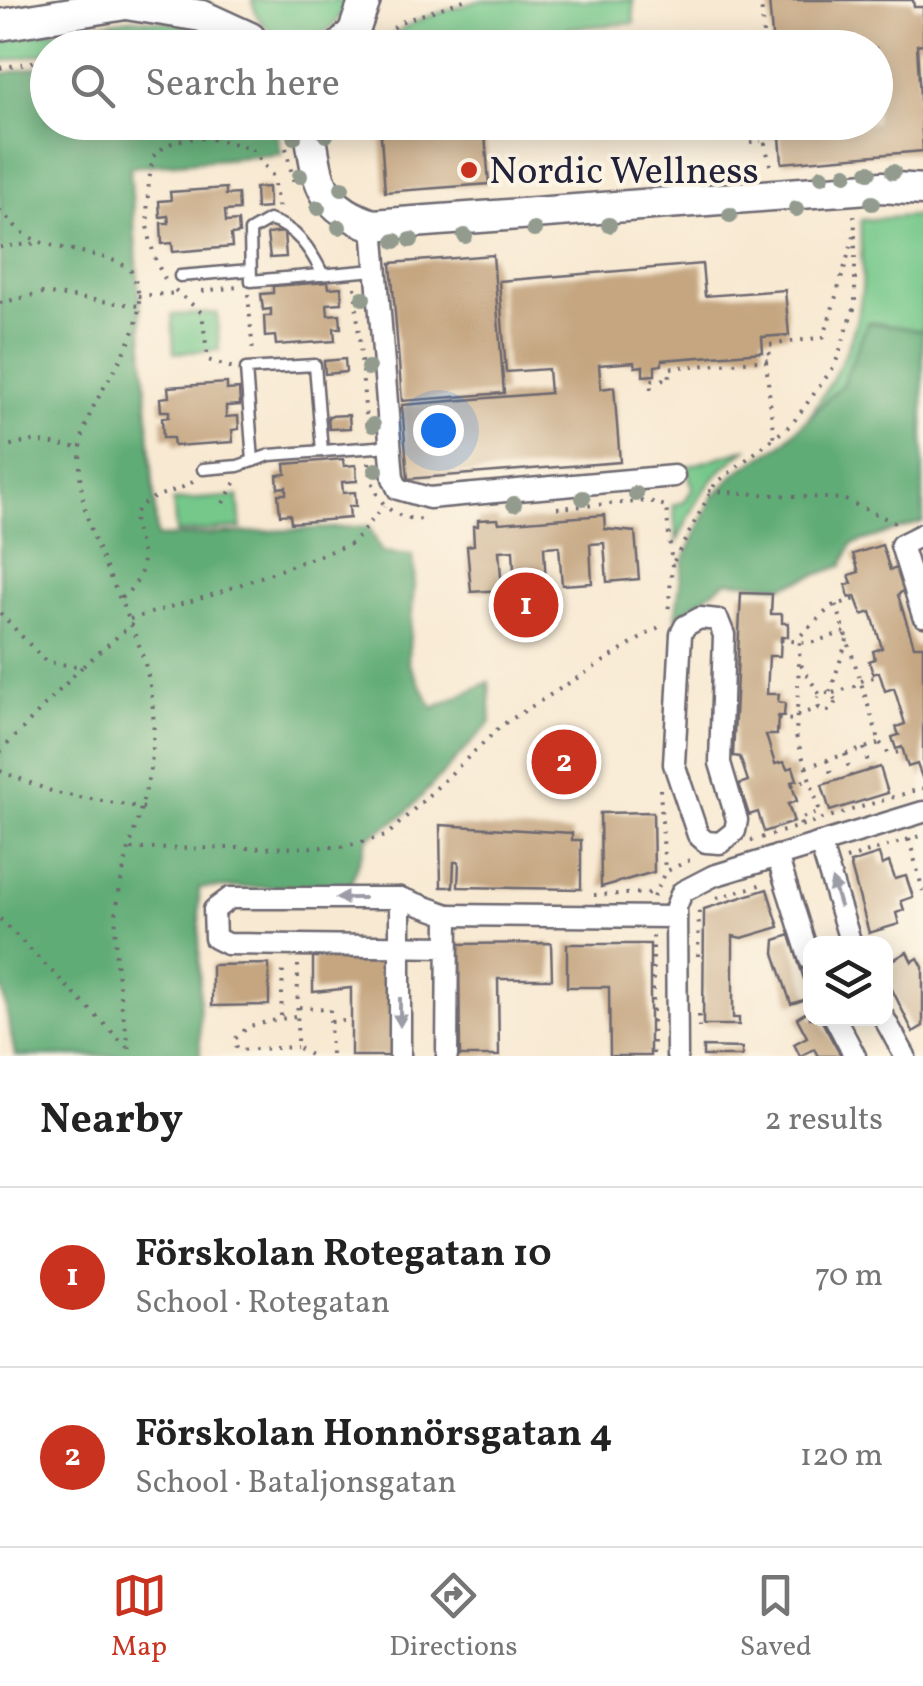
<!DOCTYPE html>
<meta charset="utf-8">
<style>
:root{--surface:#fff;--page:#f2f2f2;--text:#222;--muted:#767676;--line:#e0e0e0;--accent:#c8321e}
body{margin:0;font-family:Vollkorn,serif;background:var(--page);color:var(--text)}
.controls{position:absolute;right:30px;bottom:30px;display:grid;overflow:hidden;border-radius:20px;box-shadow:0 5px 25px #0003}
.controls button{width:90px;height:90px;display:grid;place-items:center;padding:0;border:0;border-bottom:2px solid var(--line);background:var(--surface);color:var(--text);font:50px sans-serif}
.you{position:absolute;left:438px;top:430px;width:35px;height:35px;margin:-25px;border:8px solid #fff;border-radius:50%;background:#1a73e8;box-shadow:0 0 0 15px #1a73e833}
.badge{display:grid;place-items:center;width:65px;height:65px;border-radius:50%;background:var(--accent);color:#fff;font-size:32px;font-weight:700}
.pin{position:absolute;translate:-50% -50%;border:5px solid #fff;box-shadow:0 2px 10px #0006}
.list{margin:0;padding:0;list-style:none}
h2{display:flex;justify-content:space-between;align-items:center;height:130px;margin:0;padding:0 40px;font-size:42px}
h2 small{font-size:32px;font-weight:400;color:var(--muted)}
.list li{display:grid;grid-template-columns:65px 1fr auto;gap:30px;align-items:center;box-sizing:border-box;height:180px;padding:0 40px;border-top:2px solid var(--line)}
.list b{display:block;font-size:38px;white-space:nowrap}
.list p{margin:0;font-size:32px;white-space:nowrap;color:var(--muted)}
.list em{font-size:32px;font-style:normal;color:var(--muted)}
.icon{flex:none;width:55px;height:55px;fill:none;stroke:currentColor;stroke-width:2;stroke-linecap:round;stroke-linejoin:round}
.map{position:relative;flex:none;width:923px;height:1056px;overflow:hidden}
.search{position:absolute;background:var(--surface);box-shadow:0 5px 25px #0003;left:30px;right:30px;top:30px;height:110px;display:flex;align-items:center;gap:25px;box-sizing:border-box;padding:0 35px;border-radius:55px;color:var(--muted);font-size:38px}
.sheet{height:490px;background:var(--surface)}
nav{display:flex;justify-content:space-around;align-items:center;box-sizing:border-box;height:140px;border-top:2px solid var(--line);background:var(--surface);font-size:28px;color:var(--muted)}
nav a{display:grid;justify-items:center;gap:5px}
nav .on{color:var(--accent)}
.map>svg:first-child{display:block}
</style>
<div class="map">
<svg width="923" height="1056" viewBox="0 0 923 1056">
<rect width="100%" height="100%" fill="#fcf5e5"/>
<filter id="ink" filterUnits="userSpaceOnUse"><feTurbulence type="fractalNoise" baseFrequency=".01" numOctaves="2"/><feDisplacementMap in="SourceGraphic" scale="20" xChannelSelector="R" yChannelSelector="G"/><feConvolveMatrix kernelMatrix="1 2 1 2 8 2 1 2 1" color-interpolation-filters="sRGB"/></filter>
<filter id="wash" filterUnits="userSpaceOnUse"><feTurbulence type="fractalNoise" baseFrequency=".0048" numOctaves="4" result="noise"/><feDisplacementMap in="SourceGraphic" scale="40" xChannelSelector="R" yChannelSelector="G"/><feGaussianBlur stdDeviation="2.25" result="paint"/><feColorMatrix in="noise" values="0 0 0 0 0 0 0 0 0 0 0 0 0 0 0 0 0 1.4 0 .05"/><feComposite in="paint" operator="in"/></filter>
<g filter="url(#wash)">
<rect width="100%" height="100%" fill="#f8e9d2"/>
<!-- green -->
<g fill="#75c78a" stroke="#4c7462" stroke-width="2.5">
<path d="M 252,0 L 345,0 C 336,54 261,53 252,0 Z"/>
<path d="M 482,0 L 633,0 L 634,23 L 569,28 L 570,44 L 550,47 L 376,47 C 408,20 442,11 482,0 Z"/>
<polygon points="132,19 183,24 245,47 163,35 48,48 47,53 0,62 0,39"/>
<path d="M 923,215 L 923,331 L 868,322 L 842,385 L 808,418 C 835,378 857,339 862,290 C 864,267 859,244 861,220 Z"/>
<polygon points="217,313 219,350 174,353 172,315"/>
<path d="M 749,448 C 711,472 695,502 677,542 L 673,505 L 684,502 L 693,488 L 686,467 Z"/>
<polygon points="238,496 241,528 176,533 173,501"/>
</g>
<!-- forest -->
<g fill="#60ac76" stroke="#416758" stroke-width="2.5">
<polygon points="47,65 48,122 276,123 281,154 130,167 157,537 369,526 382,552 412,555 415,573 408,662 433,708 489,682 491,722 404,815 368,838 350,886 199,888 200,1056 15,1056 0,978 0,74"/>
<polygon points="868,322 923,331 923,522 852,544 842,566 784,586 727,581 675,618 683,562 712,498 737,472 781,445 842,385"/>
</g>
<g id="blocks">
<!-- building -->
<g fill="#c5a681">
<polygon points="769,0 913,0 914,7 923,7 923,44 917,45 923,151 782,163 780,137 766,138 765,122 876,122 876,48 773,48"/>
<polygon points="380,122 484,122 489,184 385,192"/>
<polygon points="268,187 269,208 256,209 255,188"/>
<polygon points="226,188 226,195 238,194 239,210 225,211 226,222 238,221 239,234 231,235 232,247 173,252 172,243 162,244 161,223 169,223 168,216 160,217 159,201 171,200 170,192"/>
<polygon points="284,232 286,257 270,258 267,234"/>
<polygon points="493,255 504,393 402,401 391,263"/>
<polygon points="702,264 705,296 785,290 789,335 762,337 763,352 662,360 662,365 655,366 655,375 643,376 643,366 635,367 634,362 599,365 601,389 614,387 620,462 408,479 402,405 550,393 548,369 506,372 499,281"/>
<polygon points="328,282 329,288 341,287 342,303 327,304 328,315 340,314 341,328 334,328 335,341 276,345 275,336 265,337 264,316 271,316 271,309 263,310 261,294 273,293 273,286"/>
<polygon points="345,359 346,372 325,374 324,361"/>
<polygon points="227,383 227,390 239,389 240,405 226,406 226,417 238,416 239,429 232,430 233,442 174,446 173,438 163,438 162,418 169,417 169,411 161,411 160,398 169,397 168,387"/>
<polygon points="349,415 350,428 329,429 328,416"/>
<polygon points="343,459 344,466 356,465 357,481 342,482 343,493 355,492 356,506 349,506 350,518 291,523 290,514 280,515 278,494 286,494 286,487 278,488 277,475 286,474 285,464"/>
<polygon points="604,515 605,529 635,532 639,579 607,582 604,543 590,544 592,583 562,585 559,546 544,547 546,586 515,589 513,550 499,551 502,590 471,592 467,546 474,545 473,526 478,526 478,520 498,519 499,523"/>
<polygon points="882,545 890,570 899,568 905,589 898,595 914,646 923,646 923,780 917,764 908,767 902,747 896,749 892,737 899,735 896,727 905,724 894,688 885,691 879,672 873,674 869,661 875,659 873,651 882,648 871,612 862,615 855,596 849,598 846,585 852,583 849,575 859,572 853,554"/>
<polygon points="741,593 772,594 771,614 782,614 782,623 788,623 788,637 781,637 780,656 769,656 767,694 779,694 778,702 785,703 784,716 778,716 777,735 766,735 775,764 784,762 787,769 793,767 797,780 791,782 797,801 788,804 794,822 764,832 758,812 749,815 739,784 748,781 740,757 733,756"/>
<polygon points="880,767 888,793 830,811 822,785"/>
<polygon points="653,812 654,872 601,887 600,813"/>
<polygon points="440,825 572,833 572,840 581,840 581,889 458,887 459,862 454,862 453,887 441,887"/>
<polygon points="879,854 882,865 889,862 895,879 906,876 913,897 901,901 904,910 896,913 899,924 869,933 850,863"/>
<polygon points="767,889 779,927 742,938 733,936 733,1018 739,1018 739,1025 703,1025 704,909"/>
<polygon points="790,935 810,998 791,1004 774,953 775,940"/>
<polygon points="551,943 552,979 498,979 499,1056 460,1056 459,944"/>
<polygon points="567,944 650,944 650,1056 610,1056 609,987 567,987"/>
<polygon points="907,952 912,962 918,958 923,967 923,1026 913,1032 886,977 886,964"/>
<polygon points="313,957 392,957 392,1056 351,1056 351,988 313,992"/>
<polygon points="269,964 269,1005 212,1006 212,965"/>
<polygon points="810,1010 810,1018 820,1018 841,1056 818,1056 814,1049 800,1056 794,1044 807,1037 797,1018"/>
<polygon points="703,1047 742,1048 742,1056 703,1056"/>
</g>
</g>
</g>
<g filter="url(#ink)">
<use href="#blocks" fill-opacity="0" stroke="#6d6870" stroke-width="2.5"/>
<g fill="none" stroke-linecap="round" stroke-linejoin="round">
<defs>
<g id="lane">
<path d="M 323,275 C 311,250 296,227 269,220 L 250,231 L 251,281 L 375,270"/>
<polyline points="180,276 250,270"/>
<polyline points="253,461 246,369 315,365 322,451"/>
<polyline points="203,469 238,466 270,455 390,446"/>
</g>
<g id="street">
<polyline points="373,225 393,478 398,489 429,498 674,476"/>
<polyline points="923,534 901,545 923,616"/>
<polygon points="700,618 718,620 724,635 720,763 737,820 735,831 720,843 706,842 698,835 674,764 681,634 685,626"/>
<polyline points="820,843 851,944"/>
<polyline points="777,856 810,960"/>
<polyline points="400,898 400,1056"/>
<polyline points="448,915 676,917"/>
<polyline points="835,1018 855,1056"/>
<polyline points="884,1018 905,1056"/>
<polyline points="447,1056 448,915 400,898 230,898 214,910 215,938 227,944 448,947"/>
<polyline points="677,1056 676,907 682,892 713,876 923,812"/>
</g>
<g id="secondary">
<polyline points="132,5 202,16 250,38"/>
<polyline points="0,25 149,0"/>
<polyline points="339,48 354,31 365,0"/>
<path d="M 308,122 C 319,175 313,205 373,225 L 882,187 L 923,190"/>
</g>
</defs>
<!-- lane casing -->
<use href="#lane" stroke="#6d6870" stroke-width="15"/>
<!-- street casing -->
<use href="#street" stroke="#6d6870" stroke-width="25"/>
<!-- secondary casing -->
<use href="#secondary" stroke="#6d6870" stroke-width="35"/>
<!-- path -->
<g stroke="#6d6870" stroke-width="4" stroke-dasharray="2.5 8" stroke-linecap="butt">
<polyline points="761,0 764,48"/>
<polyline points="377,41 401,22 464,0"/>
<polyline points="115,48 157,41 204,45"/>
<polyline points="0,68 48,59"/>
<polyline points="760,122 771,169"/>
<polyline points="750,142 761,141"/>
<polyline points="286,148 295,188"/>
<path d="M 0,210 C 12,224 24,236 41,242 C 61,250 124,256 132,273 C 161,333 91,384 82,440 C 67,534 138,603 151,692 C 163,778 130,821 118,899 C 110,952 121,1004 131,1056"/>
<polyline points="0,247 40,243"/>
<path d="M 165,279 C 143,242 145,199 153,157 C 178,128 220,139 252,149 L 272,175 L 279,209"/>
<polyline points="355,287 367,432"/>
<polyline points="175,290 202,313 208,360 233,368"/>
<polyline points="202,291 238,287"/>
<polyline points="248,294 253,354"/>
<polyline points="138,296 178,293"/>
<polyline points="0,303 42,293 139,306"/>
<polyline points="766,361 774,441"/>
<polyline points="651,389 650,380 670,379 669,368 770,360 769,345 824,337 855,232 854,212"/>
<polyline points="0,447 34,441 79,448"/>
<path d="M 369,462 C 372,498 389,522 428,519"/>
<polyline points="709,491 843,499 898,524"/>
<polyline points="223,503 237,480"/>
<polyline points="557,508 649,501 666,506 672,566 668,615"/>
<polyline points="674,561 715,484 792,424 835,365 855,306 855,232"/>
<path d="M 121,598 C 171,558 115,527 142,505 C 156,493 179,492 194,481"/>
<polyline points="0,613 46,662 82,667 132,624"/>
<polyline points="130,619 209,596 353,543 384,506"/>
<polyline points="781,640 810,643 845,632"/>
<polyline points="801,665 820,695"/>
<polyline points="861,681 880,675"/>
<polyline points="830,692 847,640"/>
<circle cx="826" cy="702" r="9"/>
<polyline points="833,693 861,684"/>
<polyline points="797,715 819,708"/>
<polyline points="778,719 797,720"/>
<polyline points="880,743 889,754 904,751"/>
<polyline points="864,748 870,770"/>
<polyline points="0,752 82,667"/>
<polyline points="845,754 851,776"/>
<polyline points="827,760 833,781"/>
<polyline points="806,767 880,743 836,604"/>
<polyline points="0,771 56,793 144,808"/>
<polyline points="792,785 810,779"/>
<polyline points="660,789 665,872"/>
<polyline points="801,825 799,819 820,812 796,736 800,636 832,606 856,599"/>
<polyline points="909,839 923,891"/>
<polyline points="751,841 923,788"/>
<polyline points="131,849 341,847 386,836 502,725 662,625"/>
<polyline points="846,859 923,835"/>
<polyline points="594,895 654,893"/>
<polyline points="653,897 665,872 694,858"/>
<polyline points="717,898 766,883"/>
<polyline points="0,919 127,1047"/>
<polyline points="653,936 653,1056"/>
<polyline points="698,956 699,905"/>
<polyline points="298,965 297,1047 312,1056"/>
<polyline points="299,1007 330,1009 331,1056"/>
<polyline points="699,1015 699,1036"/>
<polyline points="281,1016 283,969"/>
<polyline points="295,1016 249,1026 234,1040 238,1050 297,1047"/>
<polyline points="331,1022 344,1021"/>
</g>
<!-- lane -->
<use href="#lane" stroke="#fff" stroke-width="10"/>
<!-- street -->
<use href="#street" stroke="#fff" stroke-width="20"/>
<!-- secondary -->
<use href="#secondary" stroke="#fff" stroke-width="30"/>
</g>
<!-- trees -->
<g fill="#929b8e">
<circle cx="326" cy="135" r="8"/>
<circle cx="294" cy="137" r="8"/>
<circle cx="869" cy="172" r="8"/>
<circle cx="893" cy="172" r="8"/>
<circle cx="846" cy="174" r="8"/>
<circle cx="300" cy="176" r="8"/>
<circle cx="822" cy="176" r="8"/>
<circle cx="342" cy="188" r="8"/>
<circle cx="872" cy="203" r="8"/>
<circle cx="318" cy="208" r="8"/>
<circle cx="796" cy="209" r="8"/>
<circle cx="730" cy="215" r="8"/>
<circle cx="609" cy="225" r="8"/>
<circle cx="339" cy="227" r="8"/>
<circle cx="534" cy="230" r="8"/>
<circle cx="465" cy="236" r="8"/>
<circle cx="411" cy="240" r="8"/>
<circle cx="395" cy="241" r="8"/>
<circle cx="363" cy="298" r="8"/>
<circle cx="368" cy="368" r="8"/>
<circle cx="373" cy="425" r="8"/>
<circle cx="376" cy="470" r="8"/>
<circle cx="636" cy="494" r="8"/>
<circle cx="583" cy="498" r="8"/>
<circle cx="514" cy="504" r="8"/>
</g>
<!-- one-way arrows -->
<defs><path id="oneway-solid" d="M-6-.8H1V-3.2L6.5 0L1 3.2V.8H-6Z" transform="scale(2.5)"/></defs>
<g fill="#9c9ca7">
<use href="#oneway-solid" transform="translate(836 893) rotate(-107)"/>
<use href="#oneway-solid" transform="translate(350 898) rotate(-180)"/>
<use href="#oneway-solid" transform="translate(400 1012) rotate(90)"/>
</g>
</g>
<!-- markers -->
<circle fill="#c8321e" stroke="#fcf5e5" stroke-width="4" cx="469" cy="170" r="10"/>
<g text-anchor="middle" stroke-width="8" stroke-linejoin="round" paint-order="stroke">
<!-- poi labels -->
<g font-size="38" fill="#22223b" stroke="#fcf5e5" text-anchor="start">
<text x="489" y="183">Nordic Wellness</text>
</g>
</g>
</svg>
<div class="controls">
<button><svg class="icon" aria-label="layers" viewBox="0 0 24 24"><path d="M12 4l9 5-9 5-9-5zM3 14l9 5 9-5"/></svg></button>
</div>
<div class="you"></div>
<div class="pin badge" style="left:526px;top:605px">1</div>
<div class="pin badge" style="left:564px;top:762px">2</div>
<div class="search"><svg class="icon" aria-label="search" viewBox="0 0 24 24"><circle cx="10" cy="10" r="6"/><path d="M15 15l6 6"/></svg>Search here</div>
</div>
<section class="sheet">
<h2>Nearby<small>2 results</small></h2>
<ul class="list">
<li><span class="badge">1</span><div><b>Förskolan Rotegatan 10</b><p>School · Rotegatan</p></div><em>70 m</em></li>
<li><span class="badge">2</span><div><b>Förskolan Honnörsgatan 4</b><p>School · Bataljonsgatan</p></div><em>120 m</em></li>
</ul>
</section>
<nav>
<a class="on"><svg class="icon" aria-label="map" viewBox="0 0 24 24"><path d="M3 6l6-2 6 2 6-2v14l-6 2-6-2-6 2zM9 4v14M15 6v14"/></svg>Map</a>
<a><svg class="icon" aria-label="directions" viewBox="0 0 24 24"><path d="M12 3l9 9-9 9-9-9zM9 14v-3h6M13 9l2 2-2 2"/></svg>Directions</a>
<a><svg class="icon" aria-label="saved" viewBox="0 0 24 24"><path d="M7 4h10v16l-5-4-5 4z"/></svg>Saved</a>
</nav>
